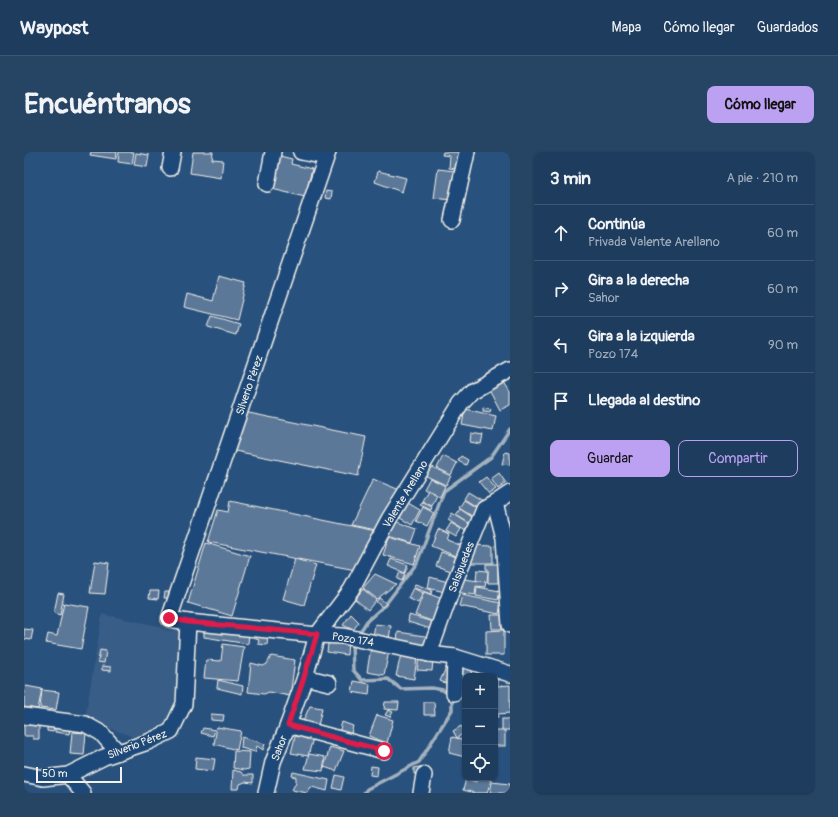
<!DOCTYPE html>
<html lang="es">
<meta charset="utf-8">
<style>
:root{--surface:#1e3d5e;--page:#264464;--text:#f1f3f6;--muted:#a1aebc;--line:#3c5673;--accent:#bca0f2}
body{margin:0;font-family:Pangolin,sans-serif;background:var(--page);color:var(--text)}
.controls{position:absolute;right:12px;bottom:12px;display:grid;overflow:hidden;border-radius:8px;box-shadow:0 1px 3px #0004}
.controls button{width:36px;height:36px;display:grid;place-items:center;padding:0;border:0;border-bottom:1px solid var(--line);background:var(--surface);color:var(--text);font:20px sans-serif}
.scale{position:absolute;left:12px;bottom:10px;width:86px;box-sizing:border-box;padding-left:4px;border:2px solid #f4f1e8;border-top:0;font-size:11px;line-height:14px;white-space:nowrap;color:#f4f1e8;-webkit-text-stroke:3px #1f4a7a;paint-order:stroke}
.stop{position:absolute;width:12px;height:12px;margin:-9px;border:3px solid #e11d48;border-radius:50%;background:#fff}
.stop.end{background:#e11d48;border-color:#fff;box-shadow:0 1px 4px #0008}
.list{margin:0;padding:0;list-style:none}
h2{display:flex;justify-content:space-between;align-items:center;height:52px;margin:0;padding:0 16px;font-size:17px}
h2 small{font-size:13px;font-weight:400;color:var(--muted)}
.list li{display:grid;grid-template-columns:26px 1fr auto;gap:12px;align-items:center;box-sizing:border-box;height:56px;padding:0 16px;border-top:1px solid var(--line)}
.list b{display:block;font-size:15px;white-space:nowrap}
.list p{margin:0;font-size:13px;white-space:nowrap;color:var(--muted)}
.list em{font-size:13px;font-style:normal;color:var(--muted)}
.actions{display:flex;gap:8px;padding:12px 16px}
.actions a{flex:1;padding:9px 0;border:1px solid var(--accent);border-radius:8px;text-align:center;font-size:14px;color:var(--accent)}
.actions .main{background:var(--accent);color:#111}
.icon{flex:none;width:22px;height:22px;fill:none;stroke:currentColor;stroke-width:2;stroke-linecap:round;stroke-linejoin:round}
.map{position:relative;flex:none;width:486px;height:641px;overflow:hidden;border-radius:8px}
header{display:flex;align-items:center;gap:24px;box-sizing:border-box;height:56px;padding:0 20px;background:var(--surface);border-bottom:1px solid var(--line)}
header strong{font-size:19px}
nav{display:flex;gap:22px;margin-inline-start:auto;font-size:14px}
.intro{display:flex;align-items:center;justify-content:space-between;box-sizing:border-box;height:96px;padding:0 24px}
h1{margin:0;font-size:28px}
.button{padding:10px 18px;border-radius:8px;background:var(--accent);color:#111;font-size:14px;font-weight:700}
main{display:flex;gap:24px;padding:0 24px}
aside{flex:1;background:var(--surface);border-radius:8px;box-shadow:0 1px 3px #0004}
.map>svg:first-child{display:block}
</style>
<header>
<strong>Waypost</strong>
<nav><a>Mapa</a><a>Cómo llegar</a><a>Guardados</a></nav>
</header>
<div class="intro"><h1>Encuéntranos</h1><a class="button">Cómo llegar</a></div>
<main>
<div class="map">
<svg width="486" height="641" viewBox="0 0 486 641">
<rect width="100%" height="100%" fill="#28517e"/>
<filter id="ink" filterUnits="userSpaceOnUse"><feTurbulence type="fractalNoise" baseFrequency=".025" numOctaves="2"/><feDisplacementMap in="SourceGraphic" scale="8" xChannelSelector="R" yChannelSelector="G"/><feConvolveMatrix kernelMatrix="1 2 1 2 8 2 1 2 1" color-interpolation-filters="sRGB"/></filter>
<g filter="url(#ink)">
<!-- built -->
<polygon fill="#375d86" points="78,462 159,479 149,565 117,588 61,567"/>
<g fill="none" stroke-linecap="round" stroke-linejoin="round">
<!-- stream -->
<g stroke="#a4b2be" stroke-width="3.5">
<polyline points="334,483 343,469 361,453 393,411 420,339 467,305 486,277"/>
<polyline points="330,489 328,492 329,518 338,528 364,527 377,537 408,536 419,538 428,545 428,558 395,610 343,637 340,641"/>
</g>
</g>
<!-- building -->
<g fill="#5b7899" stroke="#f4f1e8">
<polygon points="67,0 93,0 92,7 66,3"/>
<polygon points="95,0 110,0 108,12 94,10"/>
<polygon points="169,0 189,0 188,7 199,8 197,26 166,21"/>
<polygon points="419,0 435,0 432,17 425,16 426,4 418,3"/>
<polygon points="112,1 125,3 123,15 110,13"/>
<polygon points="256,4 268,7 267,12 288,17 281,45 248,37"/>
<polygon points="414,17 431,19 427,48 410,46"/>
<polygon points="354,19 382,26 378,40 351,30"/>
<polygon points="302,39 308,40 307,47 301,46"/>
<polygon points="195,124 222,131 213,168 160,155 163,142 189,149"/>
<polygon points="188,164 215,172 212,183 184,175"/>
<polygon points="480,230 486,240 486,253 476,258 465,237"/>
<polygon points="459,255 467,257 466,260 459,259"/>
<polygon points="441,257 472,264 469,279 438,273"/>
<polygon points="220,260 342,285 334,324 211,299"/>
<polygon points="447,281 459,283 457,292 446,290"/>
<polygon points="481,300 486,301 486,313 478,312"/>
<polygon points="419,304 433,311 427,323 413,316"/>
<polygon points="437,304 444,308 442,313 434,309"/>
<polygon points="406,314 427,324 422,333 402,324"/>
<polygon points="475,321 482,331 474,337 467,327"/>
<polygon points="462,325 472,337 465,342 455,330"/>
<polygon points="406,326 421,334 416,345 400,337"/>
<polygon points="349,327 378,339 357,379 327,373"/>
<polygon points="404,338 413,343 408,354 398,349"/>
<polygon points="444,340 461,350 456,357 440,347"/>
<polygon points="440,348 456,358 451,366 435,356"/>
<polygon points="206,349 357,380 337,419 184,390 194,358 204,360"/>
<polygon points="398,350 408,355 407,358 396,353"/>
<polygon points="384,351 396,358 388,373 376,366"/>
<polygon points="399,355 410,361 403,374 392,369"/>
<polygon points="436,357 451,367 448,373 432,363"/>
<polygon points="428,361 449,374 445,381 424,368"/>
<polygon points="370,369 393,377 388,391 365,384"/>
<polygon points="427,371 437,377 432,385 422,379"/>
<polygon points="414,377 425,382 423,388 438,394 434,405 407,394"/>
<polygon points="365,385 396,394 390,412 359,403"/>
<polygon points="182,391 226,404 208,464 164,451"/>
<polygon points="447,393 469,394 469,411 446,411"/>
<polygon points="417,400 438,407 433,421 412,414"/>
<polygon points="271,407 292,413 280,453 259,447"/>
<polygon points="367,407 384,413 381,421 364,414"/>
<polygon points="71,409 85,411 81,442 66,441"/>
<polygon points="462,412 474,412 474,431 464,431 464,417 462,417"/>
<polygon points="453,418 464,419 463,430 452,429"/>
<polygon points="376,420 381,422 378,429 373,427"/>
<polygon points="351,422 372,432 353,447 339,436"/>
<polygon points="406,425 424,430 421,440 404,436"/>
<polygon points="433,426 462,430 461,435 452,434 451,443 431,440"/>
<polygon points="391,432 408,438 407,442 390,436"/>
<polygon points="453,435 476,439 474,448 452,444"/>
<polygon points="389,436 399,441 394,451 384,446"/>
<polygon points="339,437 352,448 344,458 331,447"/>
<polygon points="126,439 135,439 134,447 125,446"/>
<polygon points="141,440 145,440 145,446 140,446"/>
<polygon points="400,440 421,448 413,471 391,463"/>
<polygon points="34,441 40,442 36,463 30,461"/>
<polygon points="438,443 477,451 475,462 435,454"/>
<polygon points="355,446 362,451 358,455 352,450"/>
<polygon points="40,451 65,455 57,497 22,491 24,482 33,484"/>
<polygon points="327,462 335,470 329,478 319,473"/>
<polygon points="385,463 412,471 410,478 384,470"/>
<polygon points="467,463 477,463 478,477 468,477"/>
<polygon points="351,472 367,474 365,487 349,485"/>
<polygon points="180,475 225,481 224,492 180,485"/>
<polygon points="0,477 9,478 7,488 0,487"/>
<polygon points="480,478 480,503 462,503 462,479"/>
<polygon points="374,480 407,485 406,494 373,489"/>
<polygon points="232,482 244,483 243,493 234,492 235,488 232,487"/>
<polygon points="305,484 324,488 323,503 303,500"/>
<polygon points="199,492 220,495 214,529 180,526 182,508 197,509"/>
<polygon points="347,495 365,499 360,523 343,520"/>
<polygon points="76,498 82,499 80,511 74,510"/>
<polygon points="377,502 393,506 390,527 372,524"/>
<polygon points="247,504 271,508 266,544 245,540 240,542 224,540 227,511 239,514 243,512"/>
<polygon points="395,506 409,508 408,519 393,518"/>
<polygon points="425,509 426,533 416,529"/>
<polygon points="78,514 87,515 87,519 78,518"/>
<polygon points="436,514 448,519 446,524 441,524 441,539 433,544"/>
<polygon points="471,527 474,527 474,534 486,533 486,561 474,562 474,565 471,565"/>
<polygon points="194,528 219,534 218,542 193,536"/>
<polygon points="330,529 346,532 345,543 328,540"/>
<polygon points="2,534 18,537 14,557 0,555 0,546"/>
<polygon points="18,538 35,540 32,558 16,556"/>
<polygon points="361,550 375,550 374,558 360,557"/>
<polygon points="400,550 410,550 411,563 400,563"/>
<polygon points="286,554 298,556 294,574 279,569"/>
<polygon points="364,558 369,560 366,565 361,563"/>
<polygon points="187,562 200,563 199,569 187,568"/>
<polygon points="353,563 369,568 363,591 345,584"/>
<rect x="478" y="567" width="8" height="11"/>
<polygon points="318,570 329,574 326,585 315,581"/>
<polygon points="0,573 15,573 15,587 9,587 9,584 0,584"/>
<polygon points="23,574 30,575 29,580 23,579"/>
<polygon points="437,574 441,580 433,586 429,579"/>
<polygon points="31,575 46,577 45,582 31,580"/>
<polygon points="193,575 217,579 213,598 190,592"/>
<polygon points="179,576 191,578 189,584 177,581"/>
<rect x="471" y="579" width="10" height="15"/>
<polygon points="48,580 62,581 60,603 46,602"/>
<polygon points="272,581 289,586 284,604 267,601"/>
<polygon points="218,585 241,592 239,598 233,594 231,600 217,596"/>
<polygon points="428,585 441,588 441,605 425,601"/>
<polygon points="306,595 320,599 312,619 300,615"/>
<polygon points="210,599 226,600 225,617 220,618 209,616"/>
<polygon points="285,602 301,605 299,619 281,617"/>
<polygon points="172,605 191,607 189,619 171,617"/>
<polygon points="347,614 354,615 353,624 346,623"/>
<polygon points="400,614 401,620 390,622 390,616"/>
<polygon points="209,618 217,620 219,623 229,623 229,631 221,630 216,632 215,637 208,637"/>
<polygon points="269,620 305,628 303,639 292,636 287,635 283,641 268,638 272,630 272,625 268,624"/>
<polygon points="312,623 320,625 317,638 309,636"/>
<polygon points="453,626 461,626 467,628 463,641 451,641 439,638 442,627 452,630"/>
<polygon points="468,630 486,632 486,641 466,641"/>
</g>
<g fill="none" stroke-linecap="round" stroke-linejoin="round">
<defs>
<g id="minor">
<polyline points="277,0 302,5"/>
<polyline points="304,0 145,467 164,470 293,483 319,484 405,502 431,505 486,522"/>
<polyline points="146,16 149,0"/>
<polyline points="243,32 249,0"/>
<polyline points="428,68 443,0"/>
<polyline points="471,351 480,386 486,473"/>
<polyline points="405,502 431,429 460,357 471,351 486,341"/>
<polyline points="281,525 305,531"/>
<polyline points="430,541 431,505"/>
<polyline points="0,564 61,572 77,581 94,600"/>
<polyline points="264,573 360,599"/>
<polyline points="0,622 19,626 44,623 80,605 124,590 147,579 160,552 164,470"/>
<polyline points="44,623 59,641"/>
<polyline points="242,641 249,610 264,573 281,525 293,483 327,438 365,367 437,251 448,239 486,218"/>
<polyline points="397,641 400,623"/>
</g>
</defs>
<!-- minor casing -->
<use href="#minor" stroke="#f4f1e8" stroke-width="18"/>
<!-- minor -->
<use href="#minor" stroke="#1f4a7a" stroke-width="15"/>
</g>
</g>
<g fill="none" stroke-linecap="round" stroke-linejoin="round" filter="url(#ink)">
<!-- route -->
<polyline stroke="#e11d48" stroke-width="5" points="145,466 164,470 293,482 280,525 264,573 360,599"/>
</g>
<g text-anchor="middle" stroke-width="3" stroke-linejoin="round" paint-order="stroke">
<!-- street labels -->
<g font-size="11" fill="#f4f1e8" stroke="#1f4a7a">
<text transform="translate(225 233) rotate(-71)" y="4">Silverio Pérez</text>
<text transform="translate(381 342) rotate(-59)" y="4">Valente Arellano</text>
<text transform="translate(437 415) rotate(-69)" y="4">Salsipuedes</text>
<text transform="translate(329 487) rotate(9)" y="4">Pozo 174</text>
<text transform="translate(113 592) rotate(-21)" y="4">Silverio Pérez</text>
<text transform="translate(255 596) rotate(-69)" y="4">Sahor</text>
</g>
</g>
</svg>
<div class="controls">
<button>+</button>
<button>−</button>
<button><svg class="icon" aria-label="locate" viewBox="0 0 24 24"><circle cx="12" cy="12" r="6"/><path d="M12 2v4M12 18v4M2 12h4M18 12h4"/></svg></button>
</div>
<div class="scale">50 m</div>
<div class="stop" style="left:360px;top:599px"></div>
<div class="stop end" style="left:145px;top:466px"></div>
</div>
<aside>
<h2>3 min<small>A pie · 210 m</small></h2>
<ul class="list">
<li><svg class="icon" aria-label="ahead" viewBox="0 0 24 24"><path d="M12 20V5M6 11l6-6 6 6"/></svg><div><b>Continúa</b><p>Privada Valente Arellano</p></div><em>60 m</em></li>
<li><svg class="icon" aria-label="right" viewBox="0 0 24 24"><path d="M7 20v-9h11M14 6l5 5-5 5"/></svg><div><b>Gira a la derecha</b><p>Sahor</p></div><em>60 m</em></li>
<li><svg class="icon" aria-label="left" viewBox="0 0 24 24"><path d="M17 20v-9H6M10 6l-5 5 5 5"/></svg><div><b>Gira a la izquierda</b><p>Pozo 174</p></div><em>90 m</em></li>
<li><svg class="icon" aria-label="arrive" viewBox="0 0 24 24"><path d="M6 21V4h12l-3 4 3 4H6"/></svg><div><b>Llegada al destino</b></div></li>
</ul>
<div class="actions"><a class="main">Guardar</a><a>Compartir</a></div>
</aside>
</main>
